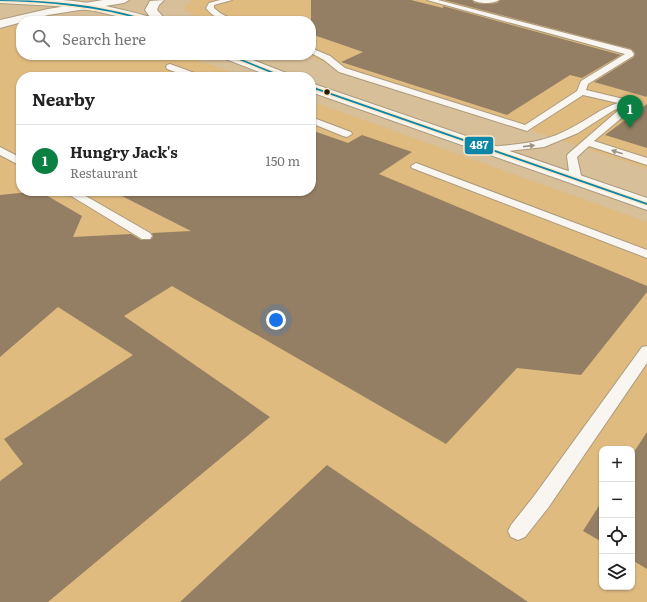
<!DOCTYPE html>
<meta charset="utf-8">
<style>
:root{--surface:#fff;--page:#f6f6f6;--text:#222;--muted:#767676;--line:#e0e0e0;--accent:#0b8043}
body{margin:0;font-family:Literata,serif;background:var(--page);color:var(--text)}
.controls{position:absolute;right:12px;bottom:12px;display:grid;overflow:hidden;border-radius:8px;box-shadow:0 1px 3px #0004}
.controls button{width:36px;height:36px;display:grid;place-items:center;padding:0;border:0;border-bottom:1px solid var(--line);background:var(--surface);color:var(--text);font:20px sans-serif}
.you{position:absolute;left:276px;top:320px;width:14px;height:14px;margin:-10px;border:3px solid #fff;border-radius:50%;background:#1a73e8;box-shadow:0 0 0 6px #1a73e833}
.badge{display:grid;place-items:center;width:26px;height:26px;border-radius:50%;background:var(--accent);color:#fff;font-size:13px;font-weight:700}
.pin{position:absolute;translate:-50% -33px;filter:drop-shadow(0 1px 2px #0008)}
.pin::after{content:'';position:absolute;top:21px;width:14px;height:12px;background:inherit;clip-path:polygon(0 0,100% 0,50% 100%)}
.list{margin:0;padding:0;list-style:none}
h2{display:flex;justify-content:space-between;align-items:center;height:52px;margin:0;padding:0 16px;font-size:17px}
h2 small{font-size:13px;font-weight:400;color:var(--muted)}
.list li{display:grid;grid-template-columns:26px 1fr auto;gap:12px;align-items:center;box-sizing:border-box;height:72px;padding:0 16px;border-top:1px solid var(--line)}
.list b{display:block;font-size:15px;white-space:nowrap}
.list p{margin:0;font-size:13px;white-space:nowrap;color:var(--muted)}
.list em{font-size:13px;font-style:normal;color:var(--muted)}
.icon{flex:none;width:22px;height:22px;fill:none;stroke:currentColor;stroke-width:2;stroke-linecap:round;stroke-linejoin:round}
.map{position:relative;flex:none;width:647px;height:602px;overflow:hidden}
.search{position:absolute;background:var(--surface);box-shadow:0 1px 3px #0004;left:16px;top:16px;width:300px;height:44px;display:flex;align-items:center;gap:10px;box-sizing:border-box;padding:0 14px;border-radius:16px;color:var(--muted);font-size:15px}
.panel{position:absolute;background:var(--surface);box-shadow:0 1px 3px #0004;left:16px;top:72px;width:300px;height:124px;border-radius:16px}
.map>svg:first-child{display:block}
</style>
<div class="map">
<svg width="647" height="602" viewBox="0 0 647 602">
<rect width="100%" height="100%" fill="#d6bf99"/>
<!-- built -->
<g fill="#dfbb80" fill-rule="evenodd">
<polygon points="192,0 647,0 647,169 303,55 311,55 311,21 204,21 185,10 185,6"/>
<path d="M 21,24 L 21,55 L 184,55 L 245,77 L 21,77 L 21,191 L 311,191 L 311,101 L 647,222 L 647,602 L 0,602 L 0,30 ZM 602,449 L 632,449 L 632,587 L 602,587 Z"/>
</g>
<!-- building -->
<g fill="#947f64">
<polygon points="311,0 411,0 443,8 443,6 621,55 582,78 570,75 507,115 341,62 363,52 311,34"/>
<polygon points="444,0 472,0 475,3 486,4 497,3 500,0 647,0 647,97 594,82 634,57 635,53 631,49"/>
<polygon points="647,104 647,148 605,135"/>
<polygon points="311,130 348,143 362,135 412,152 379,174 647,286 647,292 581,375 517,368 446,444 172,286 124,316 270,417 48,602 0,602 0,481 23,464 4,439 133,355 58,307 0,357 0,195 39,191 82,216 73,237 131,234 141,240 150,240 153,237 152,233 191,231 112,191 311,191"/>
<polygon points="647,432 647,569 632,560 632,455"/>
<polygon points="327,465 528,602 180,602"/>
<polygon points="602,501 602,542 583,531"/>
</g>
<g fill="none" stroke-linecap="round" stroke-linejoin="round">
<defs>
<g id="service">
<path d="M 220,0 L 232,0 L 214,5 L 214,8 L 220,13 L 235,21 C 222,21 214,18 206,8 L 209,3 Z"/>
<path d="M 427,0 L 438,0 L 631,50 L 634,54 L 633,56 L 588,84 L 586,90 L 632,101 L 634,103 L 625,115 L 594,141 L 647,158 L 647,165 L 589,146 L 577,157 L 582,180 L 576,183 L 570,180 L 567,156 L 568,154 L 621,108 L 614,110 L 578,133 L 544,147 L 490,153 L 485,150 L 490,147 C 520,144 544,143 571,128 C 587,120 601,108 618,103 L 583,95 L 527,131 L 339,72 L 324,60 L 311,53 L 311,48 L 330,56 L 345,68 L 525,125 L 577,91 L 581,81 L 625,54 Z"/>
<path d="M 473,0 L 499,0 C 494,4 478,4 473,0 Z"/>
<polygon points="170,64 200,75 201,77 189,77 167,69 166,67 167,65"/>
<path d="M 272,70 L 276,73 C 272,78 264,77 258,77 Z"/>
<polygon points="311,117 351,132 352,134 347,137 343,136 311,123"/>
<polygon points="0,147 21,158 21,166 0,155"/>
<polygon points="416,163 647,250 647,258 412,168 411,166"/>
<polygon points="63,191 77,191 150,233 152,236 150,239 142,239"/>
<polygon points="647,346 647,363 548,508 525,537 518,540 511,537 508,531 511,525 534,496 642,347"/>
</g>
<polygon id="secondary" points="103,0 129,0 124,3 48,15 0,28 0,20 48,9"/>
<g id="trunk">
<path d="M 0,0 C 21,0 42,0 62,0 C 92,2 122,9 150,17 L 145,10 L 150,1 L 164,0 L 159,5 L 157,10 L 167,21 L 138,21 L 95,11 L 57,6 L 0,3 Z"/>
<polygon points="222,55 240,55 289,74 291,77 272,77 223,58"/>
<polygon points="311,83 647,198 647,210 311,92"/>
</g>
</defs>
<!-- service casing -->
<use href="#service" stroke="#ac9a7c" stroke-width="2"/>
<!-- secondary casing -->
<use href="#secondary" stroke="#ac9a7c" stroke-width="2"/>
<!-- trunk casing -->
<use href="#trunk" stroke="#ac9a7c" stroke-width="2"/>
<!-- service -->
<use href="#service" fill="#f9f5f0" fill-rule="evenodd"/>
<!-- secondary -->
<use href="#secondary" fill="#f9f5f0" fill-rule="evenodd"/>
<!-- trunk -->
<use href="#trunk" fill="#f9f5f0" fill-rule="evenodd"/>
<defs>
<g id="bus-1">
<path d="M 0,0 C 40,0 80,3 119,12 C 130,15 141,17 151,21 L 147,21 C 99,7 50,2 0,1 Z"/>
<polygon points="227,55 231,55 286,77 281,77"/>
<polygon points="311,86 647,203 647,205 311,88"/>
</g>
</defs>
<!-- bus-1 casing -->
<use href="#bus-1" stroke="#ffe9c8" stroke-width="3"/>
<!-- bus-1 -->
<use href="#bus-1" fill="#0d87a7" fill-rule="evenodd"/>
</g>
<!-- one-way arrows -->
<defs><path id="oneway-solid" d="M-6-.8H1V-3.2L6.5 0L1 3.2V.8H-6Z"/></defs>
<g fill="#9c9384">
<use href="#oneway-solid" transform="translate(529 146) rotate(-6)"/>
<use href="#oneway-solid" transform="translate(617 152) rotate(-162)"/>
</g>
<!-- markers -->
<circle fill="#2a1b00" stroke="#ffe9c8" stroke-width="1.5" cx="327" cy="92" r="3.5"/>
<rect stroke="#ffe9c8" stroke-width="1.5" x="464" y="136" width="30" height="19" rx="4" fill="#0d87a7"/>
<g font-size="11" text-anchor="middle" font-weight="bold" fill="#fff">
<text x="479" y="149">487</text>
</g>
</svg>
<div class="controls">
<button>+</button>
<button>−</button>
<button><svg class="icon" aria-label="locate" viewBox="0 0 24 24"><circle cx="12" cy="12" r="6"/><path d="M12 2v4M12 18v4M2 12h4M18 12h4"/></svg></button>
<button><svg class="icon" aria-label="layers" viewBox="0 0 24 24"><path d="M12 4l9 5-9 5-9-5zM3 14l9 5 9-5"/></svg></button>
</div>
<div class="you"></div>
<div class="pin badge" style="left:630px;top:128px">1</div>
<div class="search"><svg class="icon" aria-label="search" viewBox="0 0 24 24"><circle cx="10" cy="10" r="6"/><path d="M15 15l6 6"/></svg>Search here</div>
<section class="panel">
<h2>Nearby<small></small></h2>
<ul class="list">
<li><span class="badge">1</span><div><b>Hungry Jack's</b><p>Restaurant</p></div><em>150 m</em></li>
</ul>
</section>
</div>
